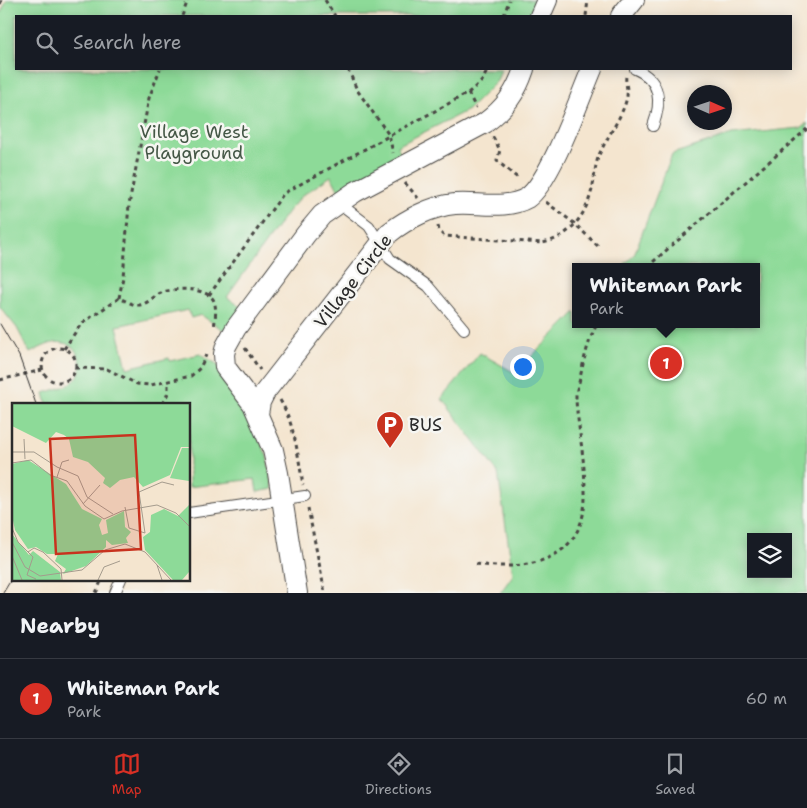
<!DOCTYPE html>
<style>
:root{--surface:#171b24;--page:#242831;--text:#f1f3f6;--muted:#9ea1a6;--line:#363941;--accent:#d93025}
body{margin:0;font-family:"Shantell Sans",sans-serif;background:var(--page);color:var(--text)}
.controls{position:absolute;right:15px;bottom:15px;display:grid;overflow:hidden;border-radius:0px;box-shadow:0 2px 12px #0003}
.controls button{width:45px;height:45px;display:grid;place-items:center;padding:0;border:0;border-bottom:1px solid var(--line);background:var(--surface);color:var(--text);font:25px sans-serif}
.compass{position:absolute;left:687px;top:85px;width:45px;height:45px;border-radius:50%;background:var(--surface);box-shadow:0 2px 12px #0003;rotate:93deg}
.you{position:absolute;left:522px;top:366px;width:18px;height:18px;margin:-12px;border:4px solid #fff;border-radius:50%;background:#1a73e8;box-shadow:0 0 0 8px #1a73e833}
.badge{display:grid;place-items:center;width:32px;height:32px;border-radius:50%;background:var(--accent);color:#fff;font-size:16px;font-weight:700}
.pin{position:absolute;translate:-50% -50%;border:2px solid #fff;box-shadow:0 1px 5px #0006}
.popup{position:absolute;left:572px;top:263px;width:188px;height:65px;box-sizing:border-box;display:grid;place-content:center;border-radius:0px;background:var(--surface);filter:drop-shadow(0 1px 4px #0005);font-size:16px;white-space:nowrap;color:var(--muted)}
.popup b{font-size:19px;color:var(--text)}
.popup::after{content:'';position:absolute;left:50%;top:100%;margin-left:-10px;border:10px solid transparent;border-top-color:var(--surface)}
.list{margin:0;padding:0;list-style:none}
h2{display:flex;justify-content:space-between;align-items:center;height:65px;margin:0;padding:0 20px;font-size:21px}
h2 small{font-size:16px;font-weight:400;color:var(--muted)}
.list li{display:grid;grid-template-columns:32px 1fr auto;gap:15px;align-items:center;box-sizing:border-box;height:80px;padding:0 20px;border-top:1px solid var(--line)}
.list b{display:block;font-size:19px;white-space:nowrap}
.list p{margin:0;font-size:16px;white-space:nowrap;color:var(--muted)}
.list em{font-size:16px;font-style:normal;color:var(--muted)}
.icon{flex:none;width:28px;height:28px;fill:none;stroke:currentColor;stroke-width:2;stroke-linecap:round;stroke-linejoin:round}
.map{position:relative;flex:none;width:807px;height:593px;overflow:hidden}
.search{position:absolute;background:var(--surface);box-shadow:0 2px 12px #0003;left:15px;right:15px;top:15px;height:55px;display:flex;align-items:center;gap:12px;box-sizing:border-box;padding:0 18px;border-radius:0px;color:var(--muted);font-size:19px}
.sheet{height:145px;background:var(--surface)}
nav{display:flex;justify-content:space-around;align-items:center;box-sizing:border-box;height:70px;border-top:1px solid var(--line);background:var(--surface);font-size:14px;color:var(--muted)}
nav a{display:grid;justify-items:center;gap:2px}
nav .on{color:var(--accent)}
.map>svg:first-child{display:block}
</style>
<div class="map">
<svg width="807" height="593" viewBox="0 0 807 593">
<rect width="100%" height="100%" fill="#f6f6f2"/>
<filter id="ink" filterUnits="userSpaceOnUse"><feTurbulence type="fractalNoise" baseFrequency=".02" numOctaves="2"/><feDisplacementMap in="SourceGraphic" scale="10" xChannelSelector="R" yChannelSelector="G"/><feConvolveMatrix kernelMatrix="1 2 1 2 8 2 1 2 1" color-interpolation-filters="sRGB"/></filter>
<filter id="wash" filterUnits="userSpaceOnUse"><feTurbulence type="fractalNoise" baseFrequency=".0096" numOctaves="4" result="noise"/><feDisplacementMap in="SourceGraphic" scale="20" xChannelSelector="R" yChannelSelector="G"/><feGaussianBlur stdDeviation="1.12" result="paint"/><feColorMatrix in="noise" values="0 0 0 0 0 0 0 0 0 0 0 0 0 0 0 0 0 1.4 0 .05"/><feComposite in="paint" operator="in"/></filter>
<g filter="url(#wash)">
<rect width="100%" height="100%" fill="#f4e5cf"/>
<!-- green -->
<g fill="#8dda98" stroke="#5c8262" fill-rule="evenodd">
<path d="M 7,0 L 540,0 L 534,16 L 16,16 L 16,69 L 501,69 L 497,81 L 468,110 L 397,146 L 403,157 L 340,193 L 331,176 L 303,195 L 289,210 L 227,297 L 242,308 L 225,331 L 201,315 L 191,318 L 188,310 L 117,326 L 127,368 L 169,358 L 170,361 L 200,354 L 217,364 L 242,401 L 267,456 L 273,489 L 257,492 L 255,479 L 189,487 L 189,404 L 47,404 L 44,393 C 52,390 63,388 70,384 C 87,374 82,348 64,343 C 53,340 40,348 30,353 L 17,328 L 0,307 L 0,15 Z"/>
<path d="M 807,123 L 807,593 L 500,593 L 513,575 L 498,473 L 442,399 L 480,353 L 515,373 L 576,312 L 576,324 L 756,324 L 756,267 L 622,267 L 634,255 L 672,154 L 731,135 L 801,128 ZM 751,537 L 788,537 L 788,574 L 751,574 Z"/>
</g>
</g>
<g filter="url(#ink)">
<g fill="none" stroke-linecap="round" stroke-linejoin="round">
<defs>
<g id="service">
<path d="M 635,69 C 661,80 662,102 653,126"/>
<polyline points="339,203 369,226 390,259 428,286 464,329"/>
<polyline points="189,513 305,496"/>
<polyline points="115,593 121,579"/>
</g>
<g id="minor">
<polyline points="540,16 547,0"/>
<polyline points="621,16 634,0"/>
<path d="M 258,414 L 260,402 L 265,392 L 389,233 C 407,219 432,206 455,204 C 477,202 506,210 527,198 C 550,183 580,97 592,69"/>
<path d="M 297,593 L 278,473 L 273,450 L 253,404 L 225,367 L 224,354 L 226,346 L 236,328 L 306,234 L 322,215 L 355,192 L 485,123 C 505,108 516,93 524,69"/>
</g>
</defs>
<!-- service casing -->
<use href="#service" stroke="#494744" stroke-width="12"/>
<!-- minor casing -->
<use href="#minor" stroke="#494744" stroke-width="22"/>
<!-- path -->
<g stroke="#494744" stroke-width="3" stroke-dasharray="4 4" stroke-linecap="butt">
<polyline points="325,0 335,16"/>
<polyline points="0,4 2,0"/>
<polyline points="182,16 188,0"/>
<polyline points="504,16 509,0"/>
<polyline points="586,16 588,0"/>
<polyline points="348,69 357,90 389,135 393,153"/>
<polyline points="468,93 476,108"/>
<polyline points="493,137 500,150 497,161 520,180"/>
<polyline points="405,183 418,198"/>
<polyline points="546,202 575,224 599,247"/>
<path d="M 438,226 L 439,231 L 444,236 L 542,243 C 567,239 585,217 591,193 C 595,181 594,167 599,155 C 606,138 625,113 627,96 C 628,89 625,83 626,76"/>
<polyline points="647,267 807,129"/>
<polyline points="209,295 284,193 468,93 482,81 488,69"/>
<polyline points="119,298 123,277 129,205 149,98 160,69"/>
<circle cx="59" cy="365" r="17"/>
<polyline points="245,348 260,370"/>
<path d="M 64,349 L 81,324 L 119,298 C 124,300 132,305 137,305 C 146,306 153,296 161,293 C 173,287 208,287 214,301 C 217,309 215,320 214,328"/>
<polyline points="75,368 107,369 137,384 151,385 191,376 200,368 206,355"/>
<polyline points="0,380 42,370"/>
<path d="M 280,400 C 295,425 298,456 303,485"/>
<polyline points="163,404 168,393 168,382"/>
<polyline points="308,508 325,593"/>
<path d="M 476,564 C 532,572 587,559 585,491 C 585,467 581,443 578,419 C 577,412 576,404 576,396 C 576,390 579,384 580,378 C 584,359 588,341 597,324"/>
<polyline points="96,593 102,579"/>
</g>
<!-- service -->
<use href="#service" stroke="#fff" stroke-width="10"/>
<!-- minor -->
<use href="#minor" stroke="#fff" stroke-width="20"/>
<!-- tram -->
<g stroke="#2b2b2b" stroke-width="1">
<polyline points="0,324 19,356 36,404"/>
<polyline points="3,593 14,575"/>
</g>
</g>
</g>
<!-- icons -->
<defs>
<symbol id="parking-pin" viewBox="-11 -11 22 30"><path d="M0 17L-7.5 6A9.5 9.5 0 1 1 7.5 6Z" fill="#c8321e" stroke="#f6f6f2"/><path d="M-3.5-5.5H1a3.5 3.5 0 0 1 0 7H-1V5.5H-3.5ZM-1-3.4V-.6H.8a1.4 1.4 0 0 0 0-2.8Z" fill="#fff"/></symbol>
</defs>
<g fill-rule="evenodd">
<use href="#parking-pin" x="374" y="409" width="32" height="43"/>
</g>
<g text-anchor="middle" stroke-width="5" stroke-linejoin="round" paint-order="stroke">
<!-- park labels -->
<g font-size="18" fill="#445746" stroke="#f6f6f2">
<text x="194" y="138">Village West<tspan x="194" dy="21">Playground</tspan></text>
</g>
<!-- street labels -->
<g font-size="18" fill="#2b2b2b" stroke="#f6f6f2">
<text transform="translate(353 281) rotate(-52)" y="6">Village Circle</text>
</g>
<!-- poi labels -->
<g font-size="18" fill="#2b2b2b" stroke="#f6f6f2" text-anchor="start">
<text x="409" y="431">BUS</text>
</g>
</g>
<!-- overview -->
<g transform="translate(12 403)">
<rect width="178" height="178" fill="#f4e5cf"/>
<path d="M 0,0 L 177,0 L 177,44 L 169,44 L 158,72 L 131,84 L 122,74 L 108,77 L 98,85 L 91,80 L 93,75 L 76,59 L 61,54 L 57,36 L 52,32 L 44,29 L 34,40 L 0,23 ZM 170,45 L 177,45 L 177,78 L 158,75 ZM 16,57 L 54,81 L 70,106 L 90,116 L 87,122 L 90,132 L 96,130 L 94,117 L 112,108 L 113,124 L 119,129 L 114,135 L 116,140 L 100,142 L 94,137 L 94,144 L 74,163 L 51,171 L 54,166 L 43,158 L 46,151 L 35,151 L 24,144 L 16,146 L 3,127 L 0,113 L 0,61 ZM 177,102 L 177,169 L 170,177 L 161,177 L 133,147 L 131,134 L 138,129 L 139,112 L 152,106 L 166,113 ZM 0,131 L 17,152 L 21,148 L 48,169 L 49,177 L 0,177 Z" fill="#8dda98"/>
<path fill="none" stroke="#a49b8d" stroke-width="1" d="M 12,36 L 13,56M 0,49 L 22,49 L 45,64 L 66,73 L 75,94 L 101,111M 0,60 L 19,57 L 38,72 L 55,78 L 73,103 L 92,116 L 110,108 L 145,102 L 164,110 L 178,124M 45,74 L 50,59 L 57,57M 71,101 L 88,82M 113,104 L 117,125 L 133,130 L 127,89 L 150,79 L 162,82M 0,125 L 6,139 L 21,154 L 15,172 L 24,176M 0,139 L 13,164 L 28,173 L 70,167 L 93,147 L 113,141 L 133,149 L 159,177M 16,149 L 22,145 L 31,149 L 49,166 L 50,177M 0,153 L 10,177M 145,162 L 150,177M 86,177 L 92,164 L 108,158"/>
<path fill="#c8321e" fill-opacity="0.15" stroke="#c8321e" stroke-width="2.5" d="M 123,32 L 129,146 L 44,151 L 38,36 Z"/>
<rect width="178" height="178" fill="none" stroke="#2b2b2b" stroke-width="2.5"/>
</g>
</svg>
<div class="controls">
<button><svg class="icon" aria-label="layers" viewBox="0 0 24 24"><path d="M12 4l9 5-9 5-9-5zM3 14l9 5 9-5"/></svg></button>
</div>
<svg class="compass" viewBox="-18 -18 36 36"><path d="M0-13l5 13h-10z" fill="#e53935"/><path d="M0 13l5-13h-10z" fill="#9ea1a6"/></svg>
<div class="you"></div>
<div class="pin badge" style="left:666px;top:363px">1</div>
<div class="popup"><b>Whiteman Park</b>Park</div>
<div class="search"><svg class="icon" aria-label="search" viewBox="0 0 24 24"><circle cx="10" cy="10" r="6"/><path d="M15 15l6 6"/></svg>Search here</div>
</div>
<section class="sheet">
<h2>Nearby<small></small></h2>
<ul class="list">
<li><span class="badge">1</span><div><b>Whiteman Park</b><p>Park</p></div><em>60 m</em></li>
</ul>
</section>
<nav>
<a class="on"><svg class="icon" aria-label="map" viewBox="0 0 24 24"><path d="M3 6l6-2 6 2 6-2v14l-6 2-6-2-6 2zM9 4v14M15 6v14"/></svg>Map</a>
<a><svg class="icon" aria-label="directions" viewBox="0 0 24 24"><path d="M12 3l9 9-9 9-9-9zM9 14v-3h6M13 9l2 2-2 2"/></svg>Directions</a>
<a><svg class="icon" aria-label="saved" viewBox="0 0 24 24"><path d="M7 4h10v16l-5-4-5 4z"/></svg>Saved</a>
</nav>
